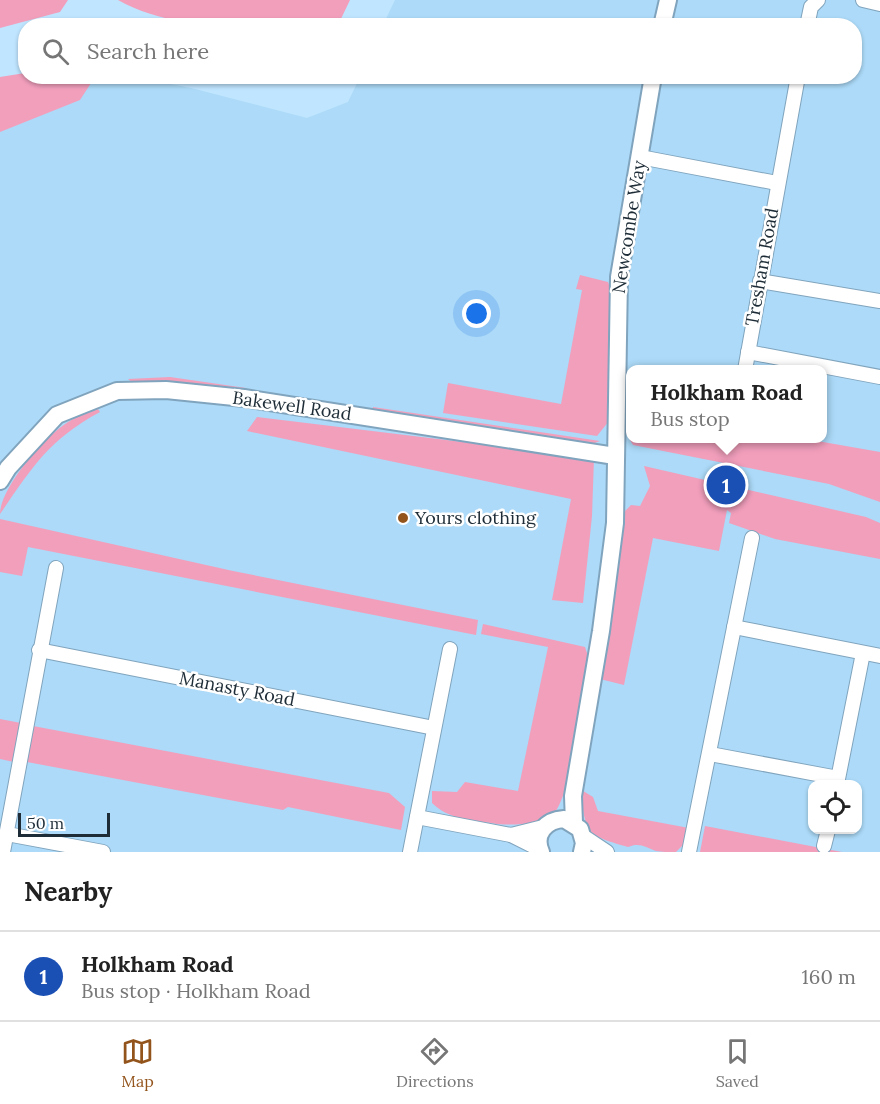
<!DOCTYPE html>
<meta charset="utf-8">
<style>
:root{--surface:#fff;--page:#f2f2f2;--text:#222;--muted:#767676;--line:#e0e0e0;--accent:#93541c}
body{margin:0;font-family:Lora,serif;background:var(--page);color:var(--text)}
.controls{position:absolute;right:18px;bottom:18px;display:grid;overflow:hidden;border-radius:12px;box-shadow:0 2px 4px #0004}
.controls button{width:54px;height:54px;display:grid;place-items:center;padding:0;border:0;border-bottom:2px solid var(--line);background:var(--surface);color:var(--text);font:30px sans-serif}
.scale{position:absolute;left:18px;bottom:15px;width:92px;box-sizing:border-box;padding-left:6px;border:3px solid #1d2c36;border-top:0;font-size:16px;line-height:21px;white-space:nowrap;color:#1d2c36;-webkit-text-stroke:4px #fff;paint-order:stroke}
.you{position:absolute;left:477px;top:314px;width:21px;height:21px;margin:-15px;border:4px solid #fff;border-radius:50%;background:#1a73e8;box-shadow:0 0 0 9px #1a73e833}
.badge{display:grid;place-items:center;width:39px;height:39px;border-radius:50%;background:var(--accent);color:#fff;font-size:20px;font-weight:700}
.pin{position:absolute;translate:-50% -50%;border:3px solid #fff;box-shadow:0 2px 6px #0006}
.popup{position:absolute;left:626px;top:365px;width:201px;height:78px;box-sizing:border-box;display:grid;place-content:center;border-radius:12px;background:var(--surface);filter:drop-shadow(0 2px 4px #0005);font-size:20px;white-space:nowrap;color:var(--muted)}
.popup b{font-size:22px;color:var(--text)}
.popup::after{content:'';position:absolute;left:50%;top:100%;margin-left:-12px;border:12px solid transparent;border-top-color:var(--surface)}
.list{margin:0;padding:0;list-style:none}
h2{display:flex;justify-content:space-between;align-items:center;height:78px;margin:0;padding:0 24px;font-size:26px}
h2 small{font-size:20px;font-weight:400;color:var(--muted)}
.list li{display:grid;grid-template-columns:39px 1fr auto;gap:18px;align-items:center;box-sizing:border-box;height:90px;padding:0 24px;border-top:2px solid var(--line)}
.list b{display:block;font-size:22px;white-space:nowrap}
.list p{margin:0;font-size:20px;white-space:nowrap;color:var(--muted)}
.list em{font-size:20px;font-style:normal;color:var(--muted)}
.icon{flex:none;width:33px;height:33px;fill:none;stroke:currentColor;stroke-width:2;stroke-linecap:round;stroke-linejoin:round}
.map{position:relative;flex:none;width:880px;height:852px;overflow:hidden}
.search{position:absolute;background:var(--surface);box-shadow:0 2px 4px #0004;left:18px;right:18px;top:18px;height:66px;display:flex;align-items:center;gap:15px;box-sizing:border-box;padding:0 21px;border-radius:24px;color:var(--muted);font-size:22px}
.sheet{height:168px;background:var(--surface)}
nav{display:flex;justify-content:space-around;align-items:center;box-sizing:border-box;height:84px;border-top:2px solid var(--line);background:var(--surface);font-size:16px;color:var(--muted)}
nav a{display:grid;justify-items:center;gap:3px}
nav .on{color:var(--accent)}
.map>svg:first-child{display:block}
</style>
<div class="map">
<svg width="880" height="852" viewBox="0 0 880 852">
<rect width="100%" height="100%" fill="#bfe5ff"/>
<!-- built -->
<path fill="#acdaf8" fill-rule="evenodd" d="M 395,0 L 880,0 L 880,852 L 0,852 L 0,85 L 38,77 L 134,77 L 191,88 L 307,118 L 348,102 L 360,77 L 854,76 L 854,26 L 383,25 ZM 630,370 L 822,370 L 822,438 L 630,438 ZM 812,784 L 858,784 L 858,830 L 812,830 Z"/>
<!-- green -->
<g fill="#f29fbc">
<polygon points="0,0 68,0 60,12 0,28"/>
<path d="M 118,0 L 350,0 L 338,25 C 269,26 180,35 118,0 Z"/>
<polygon points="25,73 26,76 95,77 80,100 0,132 0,77"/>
<polygon points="580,275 608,282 612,293 609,421 597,436 443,413 448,383 561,404 582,290 576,289"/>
<polygon points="170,377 246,388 241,391 134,384 128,379"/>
<polygon points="625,404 630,405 630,438 806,439 880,452 880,502 829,484 633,445 624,430"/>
<polygon points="373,407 600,441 592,444 372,412"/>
<path d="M 98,409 L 100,412 C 48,440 32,468 0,514 C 0,488 45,436 68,422 C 77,416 88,413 98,409 Z"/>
<polygon points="257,417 594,458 592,516 583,603 552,600 571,499 247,431"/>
<polygon points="644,466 866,517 880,523 880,559 775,539 729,523 731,513 727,510 719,551 653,538 624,685 600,679 613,601 621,515 631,505 640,506 650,486"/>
<polygon points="0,519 233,571 478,620 476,635 28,547 22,576 0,572"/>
<path d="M 483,624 L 585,647 L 590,662 C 585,689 571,806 550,817 C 535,825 508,826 491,823 C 470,820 448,819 432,803 L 432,791 L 457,792 L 465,782 L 518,791 L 548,647 L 481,634 Z"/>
<polygon points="0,719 21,723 14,762 0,759"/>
<polygon points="33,726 389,793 405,807 401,830 288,807 283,810 27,762"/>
<path d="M 580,789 L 593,797 L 598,811 L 689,828 L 684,844 L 676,852 C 670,852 661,852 656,851 C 646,847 639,842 628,847 C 583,834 587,834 580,789 Z"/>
<polygon points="705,826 842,852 700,852"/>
</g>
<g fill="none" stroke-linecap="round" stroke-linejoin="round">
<defs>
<g id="minor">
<polyline points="863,0 880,4"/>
<polyline points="807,26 811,7 818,0"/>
<polyline points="640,157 777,183"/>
<polyline points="760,281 880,301"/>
<polyline points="748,352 880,377"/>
<polyline points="745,370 798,76"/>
<polyline points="734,627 880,656"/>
<polyline points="39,650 434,728"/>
<polyline points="710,754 838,778"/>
<polyline points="837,784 863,653"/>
<polyline points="417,817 511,835 539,849"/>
<polyline points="7,834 103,852"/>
<polyline points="511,835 543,827"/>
<polyline points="583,836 607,852"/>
<polyline points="824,846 828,830"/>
<polyline points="3,852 56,568"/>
<polyline points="410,852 450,649"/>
<polyline points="689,852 752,538"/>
</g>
<g id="tertiary">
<polyline points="662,26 668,0"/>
<polyline points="0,481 8,468 57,415 117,391 166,390 244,398 615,456"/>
<polyline points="574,823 573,796 601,631 615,523 619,277 653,76"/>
<path d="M 541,852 C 533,834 546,820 564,819 L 580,829 L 584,843 L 582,852"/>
</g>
</defs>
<!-- minor casing -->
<use href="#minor" stroke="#80a4bd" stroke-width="16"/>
<!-- tertiary casing -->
<use href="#tertiary" stroke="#80a4bd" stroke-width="20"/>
<!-- minor -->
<use href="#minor" stroke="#fff" stroke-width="14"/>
<!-- tertiary -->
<use href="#tertiary" stroke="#fff" stroke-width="16"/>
</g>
<!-- markers -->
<circle fill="#93541c" stroke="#fff" stroke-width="2" cx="403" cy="518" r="6"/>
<g text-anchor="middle" stroke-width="5" stroke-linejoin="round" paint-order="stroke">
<!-- street labels -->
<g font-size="18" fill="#1d2c36" stroke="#fff">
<text transform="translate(629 227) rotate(-81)" y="6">Newcombe Way</text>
<text transform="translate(762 267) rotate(-80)" y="6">Tresham Road</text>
<text transform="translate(292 406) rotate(8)" y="6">Bakewell Road</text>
<text transform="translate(237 689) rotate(11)" y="6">Manasty Road</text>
</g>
<!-- poi labels -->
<g font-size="18" fill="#1d2c36" stroke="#fff" text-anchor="start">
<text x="415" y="524">Yours clothing</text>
</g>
</g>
</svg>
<div class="controls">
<button><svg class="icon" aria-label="locate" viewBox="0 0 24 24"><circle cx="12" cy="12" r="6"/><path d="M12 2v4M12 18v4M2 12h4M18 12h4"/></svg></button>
</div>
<div class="scale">50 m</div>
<div class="you"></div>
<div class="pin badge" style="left:726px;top:485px;background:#1a4fb4">1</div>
<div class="popup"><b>Holkham Road</b>Bus stop</div>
<div class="search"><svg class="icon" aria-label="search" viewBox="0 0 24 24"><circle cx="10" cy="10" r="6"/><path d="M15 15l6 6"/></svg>Search here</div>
</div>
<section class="sheet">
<h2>Nearby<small></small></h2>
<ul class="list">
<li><span class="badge" style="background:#1a4fb4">1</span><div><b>Holkham Road</b><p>Bus stop · Holkham Road</p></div><em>160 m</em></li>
</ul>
</section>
<nav>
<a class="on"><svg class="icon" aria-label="map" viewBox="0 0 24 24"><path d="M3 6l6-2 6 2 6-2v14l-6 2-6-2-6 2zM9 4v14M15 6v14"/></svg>Map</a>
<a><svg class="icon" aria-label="directions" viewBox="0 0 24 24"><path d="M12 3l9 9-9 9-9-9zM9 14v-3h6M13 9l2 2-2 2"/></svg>Directions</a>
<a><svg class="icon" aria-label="saved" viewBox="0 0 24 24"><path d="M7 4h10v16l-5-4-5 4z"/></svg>Saved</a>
</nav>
